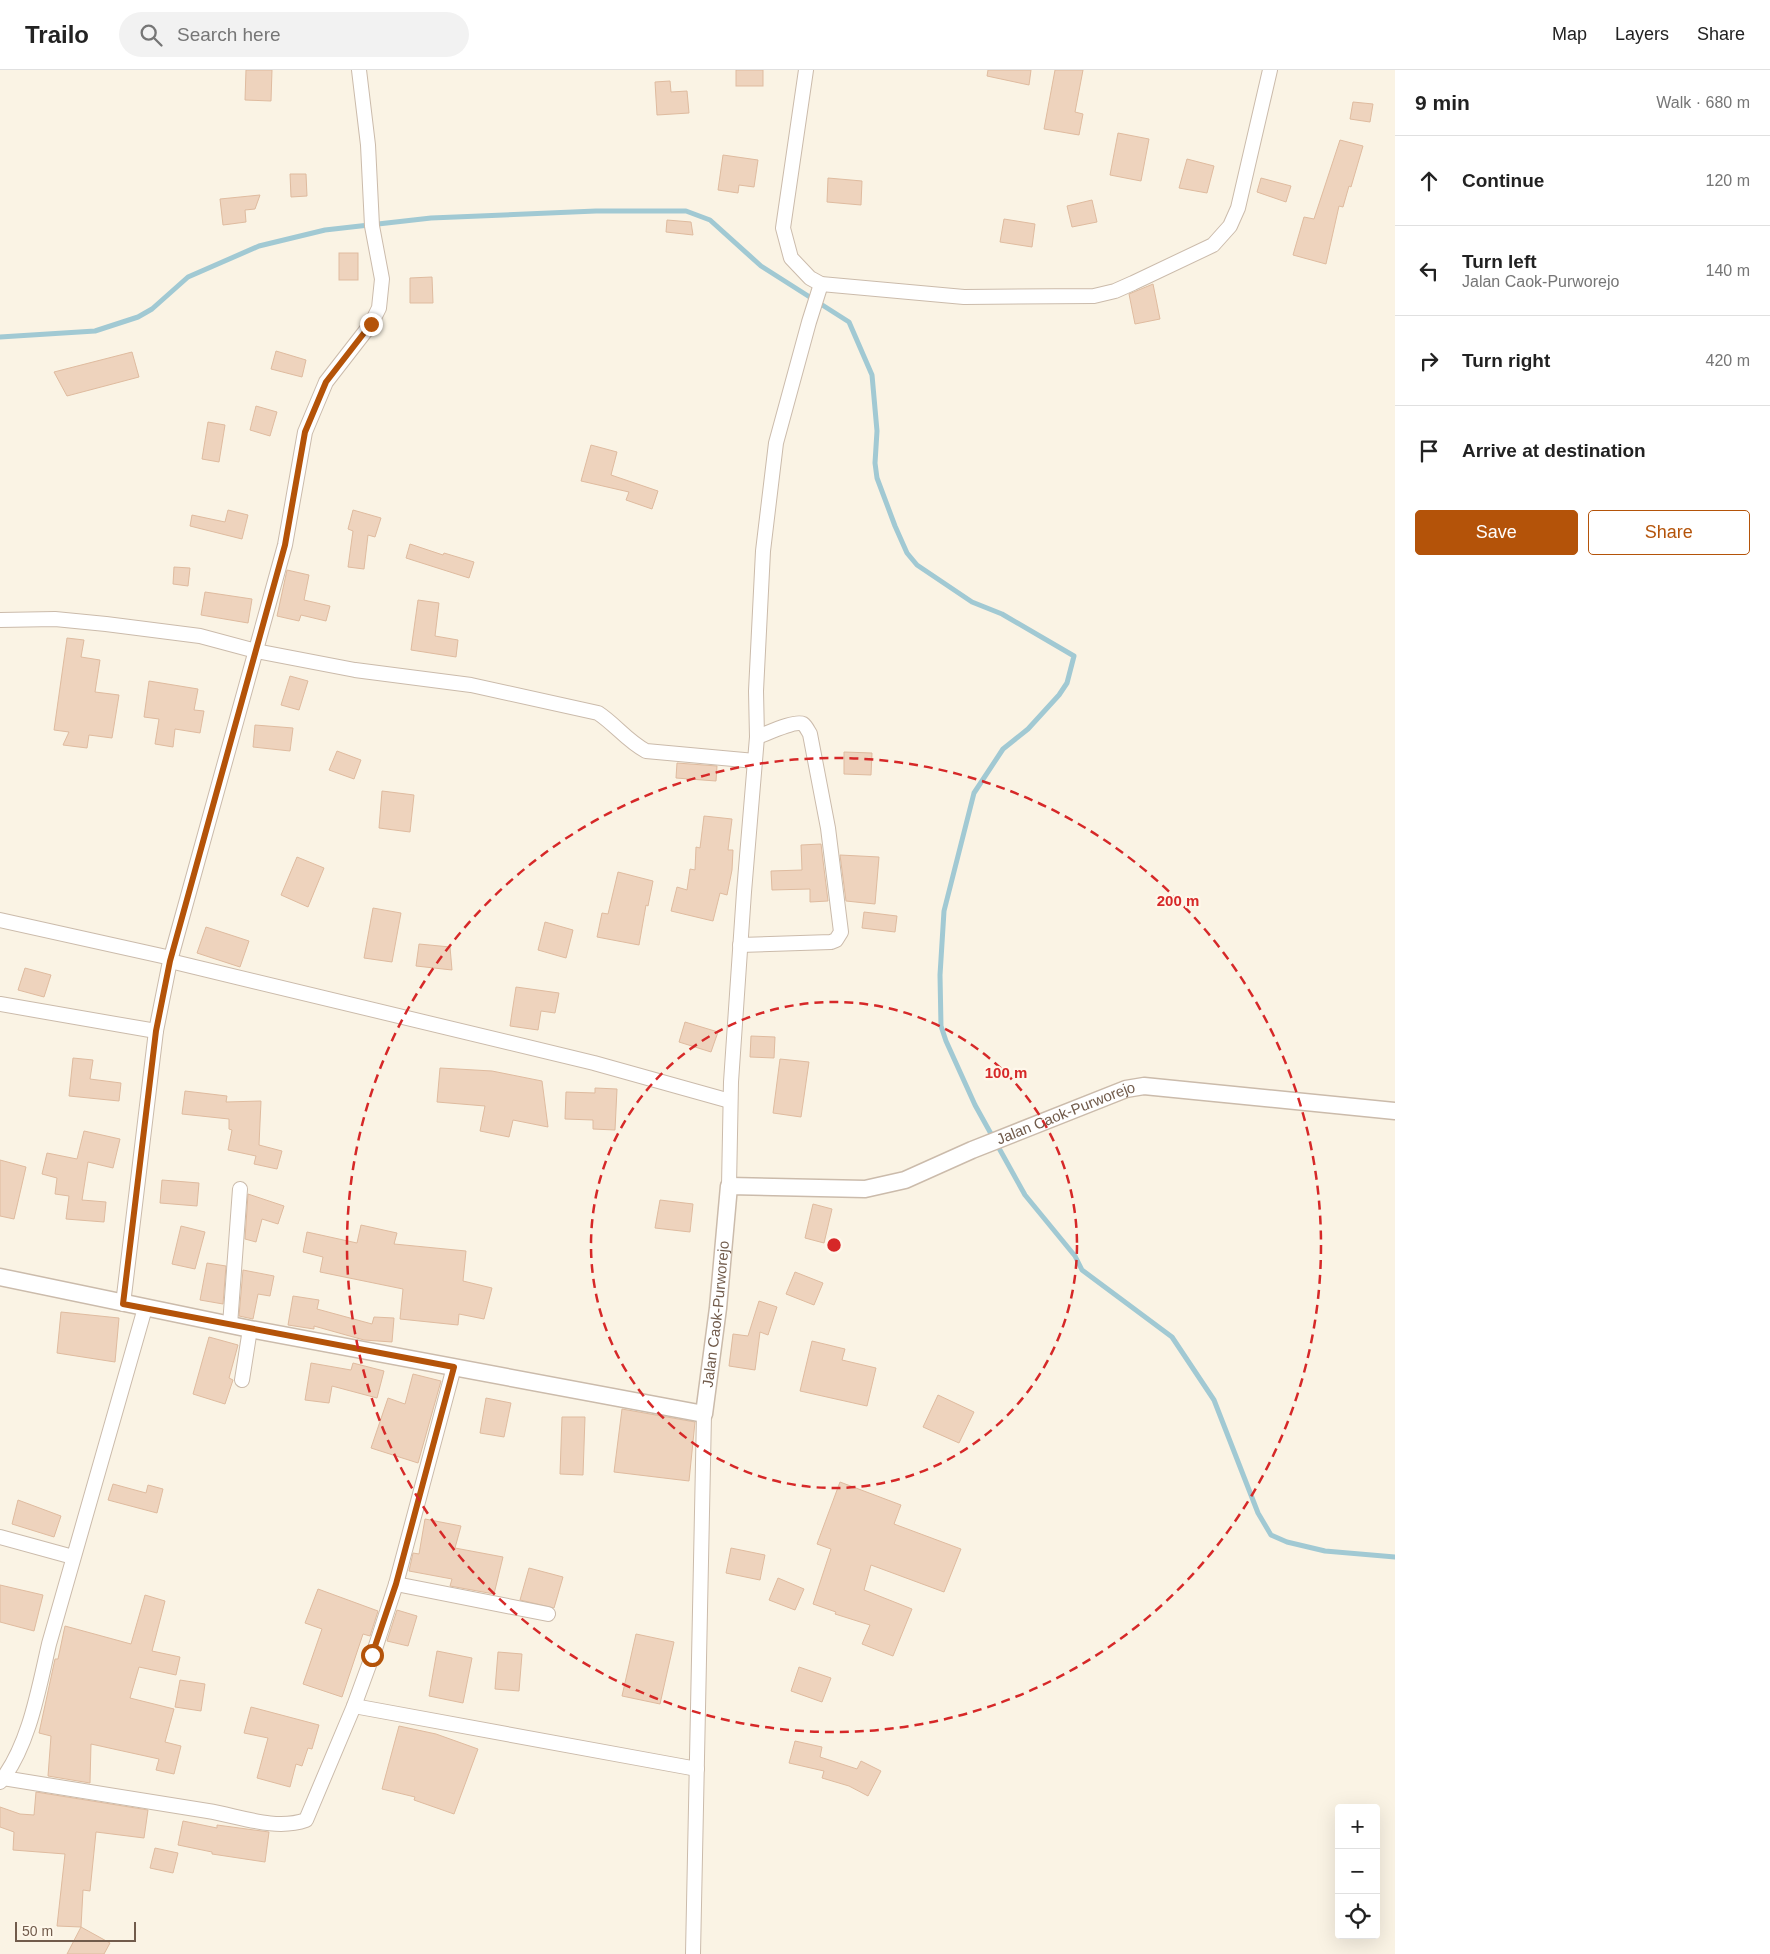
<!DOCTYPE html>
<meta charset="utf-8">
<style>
:root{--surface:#fff;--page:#f2f2f2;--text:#222;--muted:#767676;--line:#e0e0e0;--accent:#b45309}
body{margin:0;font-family:Arial,sans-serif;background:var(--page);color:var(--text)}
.controls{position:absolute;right:15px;bottom:15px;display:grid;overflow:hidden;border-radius:5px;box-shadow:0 5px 20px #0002}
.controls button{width:45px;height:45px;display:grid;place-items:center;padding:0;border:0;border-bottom:1px solid var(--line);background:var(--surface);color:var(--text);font:25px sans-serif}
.scale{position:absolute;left:15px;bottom:12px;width:121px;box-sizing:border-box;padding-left:5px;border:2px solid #715b4b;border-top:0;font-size:14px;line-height:18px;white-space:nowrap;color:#715b4b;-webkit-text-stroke:4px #fef7ea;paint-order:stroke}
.stop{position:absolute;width:15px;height:15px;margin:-11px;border:4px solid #b45309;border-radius:50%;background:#fff}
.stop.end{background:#b45309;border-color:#fff;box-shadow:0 1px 5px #0008}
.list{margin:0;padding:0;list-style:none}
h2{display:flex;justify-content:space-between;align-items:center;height:65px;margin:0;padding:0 20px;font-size:21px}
h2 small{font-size:16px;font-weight:400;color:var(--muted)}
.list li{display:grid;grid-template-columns:32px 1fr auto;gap:15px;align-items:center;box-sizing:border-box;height:90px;padding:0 20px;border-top:1px solid var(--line)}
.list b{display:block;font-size:19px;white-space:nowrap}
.list p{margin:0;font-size:16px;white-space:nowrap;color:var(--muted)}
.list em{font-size:16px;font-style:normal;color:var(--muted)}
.actions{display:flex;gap:10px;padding:15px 20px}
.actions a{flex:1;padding:11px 0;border:1px solid var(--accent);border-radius:5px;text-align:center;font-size:18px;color:var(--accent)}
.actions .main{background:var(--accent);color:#fff}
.icon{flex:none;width:28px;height:28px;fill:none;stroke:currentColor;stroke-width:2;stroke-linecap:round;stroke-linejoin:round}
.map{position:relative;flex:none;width:1395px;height:1884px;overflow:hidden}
header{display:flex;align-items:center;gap:30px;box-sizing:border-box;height:70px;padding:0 25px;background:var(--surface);border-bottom:1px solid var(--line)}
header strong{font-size:24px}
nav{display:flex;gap:28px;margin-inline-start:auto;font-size:18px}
.search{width:350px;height:45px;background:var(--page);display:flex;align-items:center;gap:12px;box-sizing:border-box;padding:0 18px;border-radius:28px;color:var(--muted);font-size:19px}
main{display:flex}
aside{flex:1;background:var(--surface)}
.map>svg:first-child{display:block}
</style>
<header>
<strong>Trailo</strong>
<div class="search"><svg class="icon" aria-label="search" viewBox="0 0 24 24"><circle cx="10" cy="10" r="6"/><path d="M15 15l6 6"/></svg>Search here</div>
<nav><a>Map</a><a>Layers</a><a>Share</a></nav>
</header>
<main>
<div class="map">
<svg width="1395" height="1884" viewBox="0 0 1395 1884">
<rect width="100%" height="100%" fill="#faf3e4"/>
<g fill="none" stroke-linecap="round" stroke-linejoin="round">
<!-- stream -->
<polyline stroke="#a1c9d3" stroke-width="5" points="0,267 95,261 138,247 152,239 188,207 259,176 325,160 431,148 596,141 686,141 710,150 761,196 849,252 872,305 877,361 875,393 877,408 895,456 907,483 917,495 972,532 1002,544 1074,586 1067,613 1059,625 1028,659 1003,679 974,723 944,841 940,905 941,956 946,971 975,1035 1025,1125 1075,1186 1082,1200 1172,1267 1214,1330 1258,1443 1271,1465 1287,1472 1325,1481 1395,1487"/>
</g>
<!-- building -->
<g fill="#eed3bd" stroke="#dfbb9f">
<polygon points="246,0 272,0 271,31 245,30"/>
<rect x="736" y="0" width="27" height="16"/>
<polygon points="988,0 1031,0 1029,15 987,6"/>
<polygon points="1055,0 1083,0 1075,42 1083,44 1079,65 1044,59"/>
<polygon points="670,11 671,22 687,21 689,43 657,45 655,12"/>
<polygon points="1353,32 1373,34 1370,52 1350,49"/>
<polygon points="1118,63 1149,69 1141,111 1110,105"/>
<polygon points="1340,70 1363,76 1351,117 1349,116 1343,137 1339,136 1326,194 1293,185 1304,147 1314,149"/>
<polygon points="723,85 758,90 754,117 739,115 738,123 718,120"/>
<polygon points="1187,89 1214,96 1207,123 1179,118"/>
<polygon points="290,104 306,104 307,126 291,127"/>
<polygon points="828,108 862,111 861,135 827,132"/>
<polygon points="1261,108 1291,116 1286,132 1257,122"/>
<polygon points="260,125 255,139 245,140 246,152 223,155 220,129"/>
<polygon points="1092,130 1097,152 1072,157 1067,136"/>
<polygon points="1004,149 1035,154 1032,177 1000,172"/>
<polygon points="667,150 691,152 693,165 666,162"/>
<rect x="339" y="183" width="19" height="27"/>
<polygon points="432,207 433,233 410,233 410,208"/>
<polygon points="1153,214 1160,249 1135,254 1129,224"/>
<polygon points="276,281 306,290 302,307 271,299"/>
<polygon points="132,282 139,307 67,326 54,302"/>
<polygon points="256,336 277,342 270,366 250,360"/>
<polygon points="208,352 225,355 219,392 202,389"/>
<polygon points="591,375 617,382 611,405 658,421 652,439 626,430 629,422 581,411"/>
<polygon points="228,440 248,445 242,469 190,456 192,445 225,452"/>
<polygon points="353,440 381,448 375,467 368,465 364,499 348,497 353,461 348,459"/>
<polygon points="410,474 443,485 444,483 474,492 469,508 406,488"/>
<polygon points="174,497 190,498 188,516 173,514"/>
<polygon points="287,500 309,505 304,530 330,536 326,551 301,545 299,551 277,546"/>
<polygon points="205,522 252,529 248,553 201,545"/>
<polygon points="418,530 439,533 435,566 458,570 456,587 411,580"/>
<polygon points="67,568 84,570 81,587 100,590 95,622 119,625 112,668 89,665 87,678 63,675 69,662 54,660"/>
<polygon points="290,606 308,611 299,640 281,635"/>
<polygon points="149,611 198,619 194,640 204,641 200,663 175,659 173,677 155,674 159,649 144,647"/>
<polygon points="255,655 293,658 290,681 253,677"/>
<polygon points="337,681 361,690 354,709 329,700"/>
<polygon points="844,682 872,683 871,705 844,704"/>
<polygon points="677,693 717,696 716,711 676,708"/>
<polygon points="382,721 414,725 410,762 379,758"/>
<polygon points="704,746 732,749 728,780 733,780 732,800 727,825 720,823 713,851 671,841 677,817 687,820 690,799 695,800 696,777 700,778"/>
<polygon points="821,774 828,831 810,832 810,819 772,820 771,801 802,800 801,775"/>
<polygon points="840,785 879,787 875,834 846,831"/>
<polygon points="297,787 324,798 308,837 281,825"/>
<polygon points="618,802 653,811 648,836 646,835 639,875 597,867 602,843 608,844"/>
<polygon points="373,838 401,843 392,892 364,888"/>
<polygon points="864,842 897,846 895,862 862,858"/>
<polygon points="545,852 573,860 566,888 538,880"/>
<polygon points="206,857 249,871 240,897 197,883"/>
<polygon points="419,874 450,877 452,900 416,896"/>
<polygon points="25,898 51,905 44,927 18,920"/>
<polygon points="516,917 559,923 555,943 541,941 538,960 510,956"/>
<polygon points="685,952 718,962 711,982 679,972"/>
<polygon points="751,966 775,967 774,988 750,987"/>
<polygon points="73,988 93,990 90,1009 121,1013 119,1031 69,1026"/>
<polygon points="780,989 809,992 801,1047 773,1043"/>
<polygon points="440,998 492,1001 542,1011 548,1057 513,1050 509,1067 480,1061 485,1036 437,1032"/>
<polygon points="595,1018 617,1019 615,1060 593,1059 593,1050 565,1049 566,1022 595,1023"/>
<polygon points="185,1021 227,1026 226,1032 261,1031 259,1075 282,1081 277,1099 254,1094 256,1086 228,1080 232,1060 229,1059 229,1049 182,1044"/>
<polygon points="84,1061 120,1069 113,1098 88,1092 82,1130 106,1132 104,1152 66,1149 69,1126 55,1124 57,1108 42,1104 47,1083 77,1089"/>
<polygon points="0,1090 26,1097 14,1149 0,1146"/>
<polygon points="162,1110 199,1113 197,1136 160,1133"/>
<polygon points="248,1124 284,1136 278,1154 262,1149 256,1172 245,1169"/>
<polygon points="660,1130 693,1134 690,1162 655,1158"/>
<polygon points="813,1134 832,1139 824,1173 805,1168"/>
<polygon points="361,1155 397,1163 394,1174 466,1181 463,1211 492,1218 484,1249 459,1244 458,1255 400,1249 403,1219 320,1202 323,1187 303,1182 307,1162 357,1173"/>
<polygon points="181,1156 205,1162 195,1199 172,1194"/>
<polygon points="207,1193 226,1196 223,1234 200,1230"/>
<polygon points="243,1200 274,1206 270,1226 258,1224 253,1249 239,1246"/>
<polygon points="795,1202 823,1213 814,1235 786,1224"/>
<polygon points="293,1226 319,1230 317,1239 372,1254 374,1247 394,1248 392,1272 364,1270 314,1256 314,1259 288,1255"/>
<polygon points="759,1231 777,1237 768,1265 760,1262 755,1300 729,1296 733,1264 748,1266"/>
<polygon points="61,1242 119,1248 115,1292 57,1283"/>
<polygon points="209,1267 238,1275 229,1308 233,1310 225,1334 193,1324"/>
<polygon points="812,1271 845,1279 842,1290 876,1298 867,1336 800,1321"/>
<polygon points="311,1293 351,1300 353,1293 384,1301 377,1328 332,1316 329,1333 305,1330"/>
<polygon points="413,1304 441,1311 418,1393 371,1378 388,1328 405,1334"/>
<polygon points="938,1325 974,1342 959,1373 923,1357"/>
<polygon points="486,1328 511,1333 504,1367 480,1363"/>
<polygon points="622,1339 695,1352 689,1411 614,1402"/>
<polygon points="562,1347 585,1347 583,1405 560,1404"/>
<polygon points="840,1412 901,1435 894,1454 961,1479 944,1522 871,1495 864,1520 912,1539 893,1586 862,1574 870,1555 835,1544 836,1542 813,1534 831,1479 817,1474"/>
<polygon points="113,1414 146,1423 148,1415 163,1419 157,1443 108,1430"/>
<polygon points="18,1430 61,1446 54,1467 12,1454"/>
<polygon points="425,1449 461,1456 455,1478 503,1487 494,1524 450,1516 452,1509 409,1501 413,1483 419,1484"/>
<polygon points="731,1478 765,1485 760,1510 726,1503"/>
<polygon points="529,1498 563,1507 554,1538 520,1530"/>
<polygon points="778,1508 804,1519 795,1540 769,1530"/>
<polygon points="0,1515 43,1525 34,1561 0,1552"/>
<polygon points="318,1519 378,1541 370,1566 363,1564 342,1627 303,1614 322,1559 305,1553"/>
<polygon points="145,1525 165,1531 152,1581 180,1587 176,1605 139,1597 130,1628 174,1639 165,1672 181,1676 174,1704 156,1700 159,1689 91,1674 90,1713 48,1706 51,1666 39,1663 55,1589 58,1589 65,1556 131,1574"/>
<polygon points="397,1540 417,1546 408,1576 387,1571"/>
<polygon points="636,1564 674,1572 660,1634 622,1626"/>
<polygon points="437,1581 472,1588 463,1633 429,1626"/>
<polygon points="498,1582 522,1584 519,1621 495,1619"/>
<polygon points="799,1597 831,1608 822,1632 791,1621"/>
<polygon points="180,1610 205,1614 201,1641 175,1637"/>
<polygon points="251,1637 319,1655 312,1679 308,1678 302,1696 296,1694 290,1717 257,1708 268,1668 244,1663"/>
<polygon points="399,1656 436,1664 478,1679 454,1744 414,1730 415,1727 382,1719"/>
<polygon points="795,1671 822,1677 820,1687 857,1699 861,1691 881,1701 868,1726 849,1716 822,1708 824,1701 789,1693"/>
<polygon points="36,1722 148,1740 144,1768 96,1762 90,1821 83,1820 81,1857 57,1856 65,1784 13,1780 14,1762 0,1757 0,1737 20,1744 34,1745"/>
<polygon points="183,1751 217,1758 217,1755 269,1762 265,1792 212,1784 212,1782 178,1775"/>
<polygon points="155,1778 178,1783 173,1803 150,1798"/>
<polygon points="81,1857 110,1873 104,1884 67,1884"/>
</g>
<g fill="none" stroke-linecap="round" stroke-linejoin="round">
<defs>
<g id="minor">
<polyline points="806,0 783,158 791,188 810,208 821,214 964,227 1094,226 1115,221 1133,213 1213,175 1230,156 1238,138 1270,0"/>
<path d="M 0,550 L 55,549 L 106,554 L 200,566 L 256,581 L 355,600 L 471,615 L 598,643 C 615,654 627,671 646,681 L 755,691"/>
<polyline points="0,850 171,888"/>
<path d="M 740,875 L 831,872 L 836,870 L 841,862 L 828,758 L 810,664 C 808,661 806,656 803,654 C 795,650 766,664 757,667"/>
<polyline points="170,891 594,993 730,1031"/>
<polyline points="0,934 156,961"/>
<polyline points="729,1116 731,1012 744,822 757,667 756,621 763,481 776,373 809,252 821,214"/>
<polyline points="123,1234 156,961 170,891 285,475 305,362 326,312 371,254 379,238 382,209 372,156 368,75 359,0"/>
<polyline points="230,1255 240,1119"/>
<polyline points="242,1310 250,1259"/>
<polyline points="0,1467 73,1487"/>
<polyline points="396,1514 548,1544"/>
<polyline points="373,1585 396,1514 454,1297"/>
<polyline points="354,1636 697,1699"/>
<path d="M 3,1708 C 72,1719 140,1730 208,1741 C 239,1746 275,1761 306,1750 L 354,1636 L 373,1584"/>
<path d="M 0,1712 C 29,1677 39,1617 49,1574 L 145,1238"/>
<polyline points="693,1884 704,1344"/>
</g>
<g id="tertiary">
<path id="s1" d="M 0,1207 L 250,1259 L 704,1344 L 718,1238 L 729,1116 L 865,1119 L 905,1110 L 972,1080 L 1126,1019 L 1144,1016 L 1395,1041"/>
</g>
</defs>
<!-- minor casing -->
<use href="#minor" stroke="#cbbbab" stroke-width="16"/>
<!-- tertiary casing -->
<use href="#tertiary" stroke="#cbbbab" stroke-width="19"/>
<!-- minor -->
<use href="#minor" stroke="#fff" stroke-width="14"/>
<!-- tertiary -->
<use href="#tertiary" stroke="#fff" stroke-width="16"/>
</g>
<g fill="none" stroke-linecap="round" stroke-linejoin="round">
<!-- route -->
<polyline stroke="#b45309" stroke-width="6" points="371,254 326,312 305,362 285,475 170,891 156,961 123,1234 454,1297 396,1514 372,1585"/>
</g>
<!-- distance rings -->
<g fill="none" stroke="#d62828" stroke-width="2.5" stroke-dasharray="9 6">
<circle cx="834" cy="1175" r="243"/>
<circle cx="834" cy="1175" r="487"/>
</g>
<g text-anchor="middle" stroke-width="4.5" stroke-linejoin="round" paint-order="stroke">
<!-- street labels -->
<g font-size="15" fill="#715b4b" stroke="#fef7ea">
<text dy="5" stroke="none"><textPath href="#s1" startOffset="1298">Jalan Caok-Purworejo</textPath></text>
<text dy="5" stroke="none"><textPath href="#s1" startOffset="818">Jalan Caok-Purworejo</textPath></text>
</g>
</g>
<circle cx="834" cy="1175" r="8" fill="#d62828" stroke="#fef7ea" stroke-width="2.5"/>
<g font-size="15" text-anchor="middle" font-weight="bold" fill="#d62828" stroke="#fef7ea" stroke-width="4.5" stroke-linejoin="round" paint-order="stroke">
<text x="1178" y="836">200 m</text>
<text x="1006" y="1008">100 m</text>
</g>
</svg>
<div class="controls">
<button>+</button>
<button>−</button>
<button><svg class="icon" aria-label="locate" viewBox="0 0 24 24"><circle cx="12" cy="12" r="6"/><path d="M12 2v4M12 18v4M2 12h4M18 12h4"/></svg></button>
</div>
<div class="scale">50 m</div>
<div class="stop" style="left:372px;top:1585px"></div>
<div class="stop end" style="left:371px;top:254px"></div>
</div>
<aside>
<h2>9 min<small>Walk · 680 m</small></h2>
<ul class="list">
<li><svg class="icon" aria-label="ahead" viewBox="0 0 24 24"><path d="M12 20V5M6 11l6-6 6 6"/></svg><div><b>Continue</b></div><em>120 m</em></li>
<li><svg class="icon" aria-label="left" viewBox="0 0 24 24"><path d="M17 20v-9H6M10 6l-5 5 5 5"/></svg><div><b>Turn left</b><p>Jalan Caok-Purworejo</p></div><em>140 m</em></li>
<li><svg class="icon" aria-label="right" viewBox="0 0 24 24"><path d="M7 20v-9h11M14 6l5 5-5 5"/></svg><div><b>Turn right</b></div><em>420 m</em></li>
<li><svg class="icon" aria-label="arrive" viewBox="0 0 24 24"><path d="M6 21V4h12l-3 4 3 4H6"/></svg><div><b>Arrive at destination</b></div></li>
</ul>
<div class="actions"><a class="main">Save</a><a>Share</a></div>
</aside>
</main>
